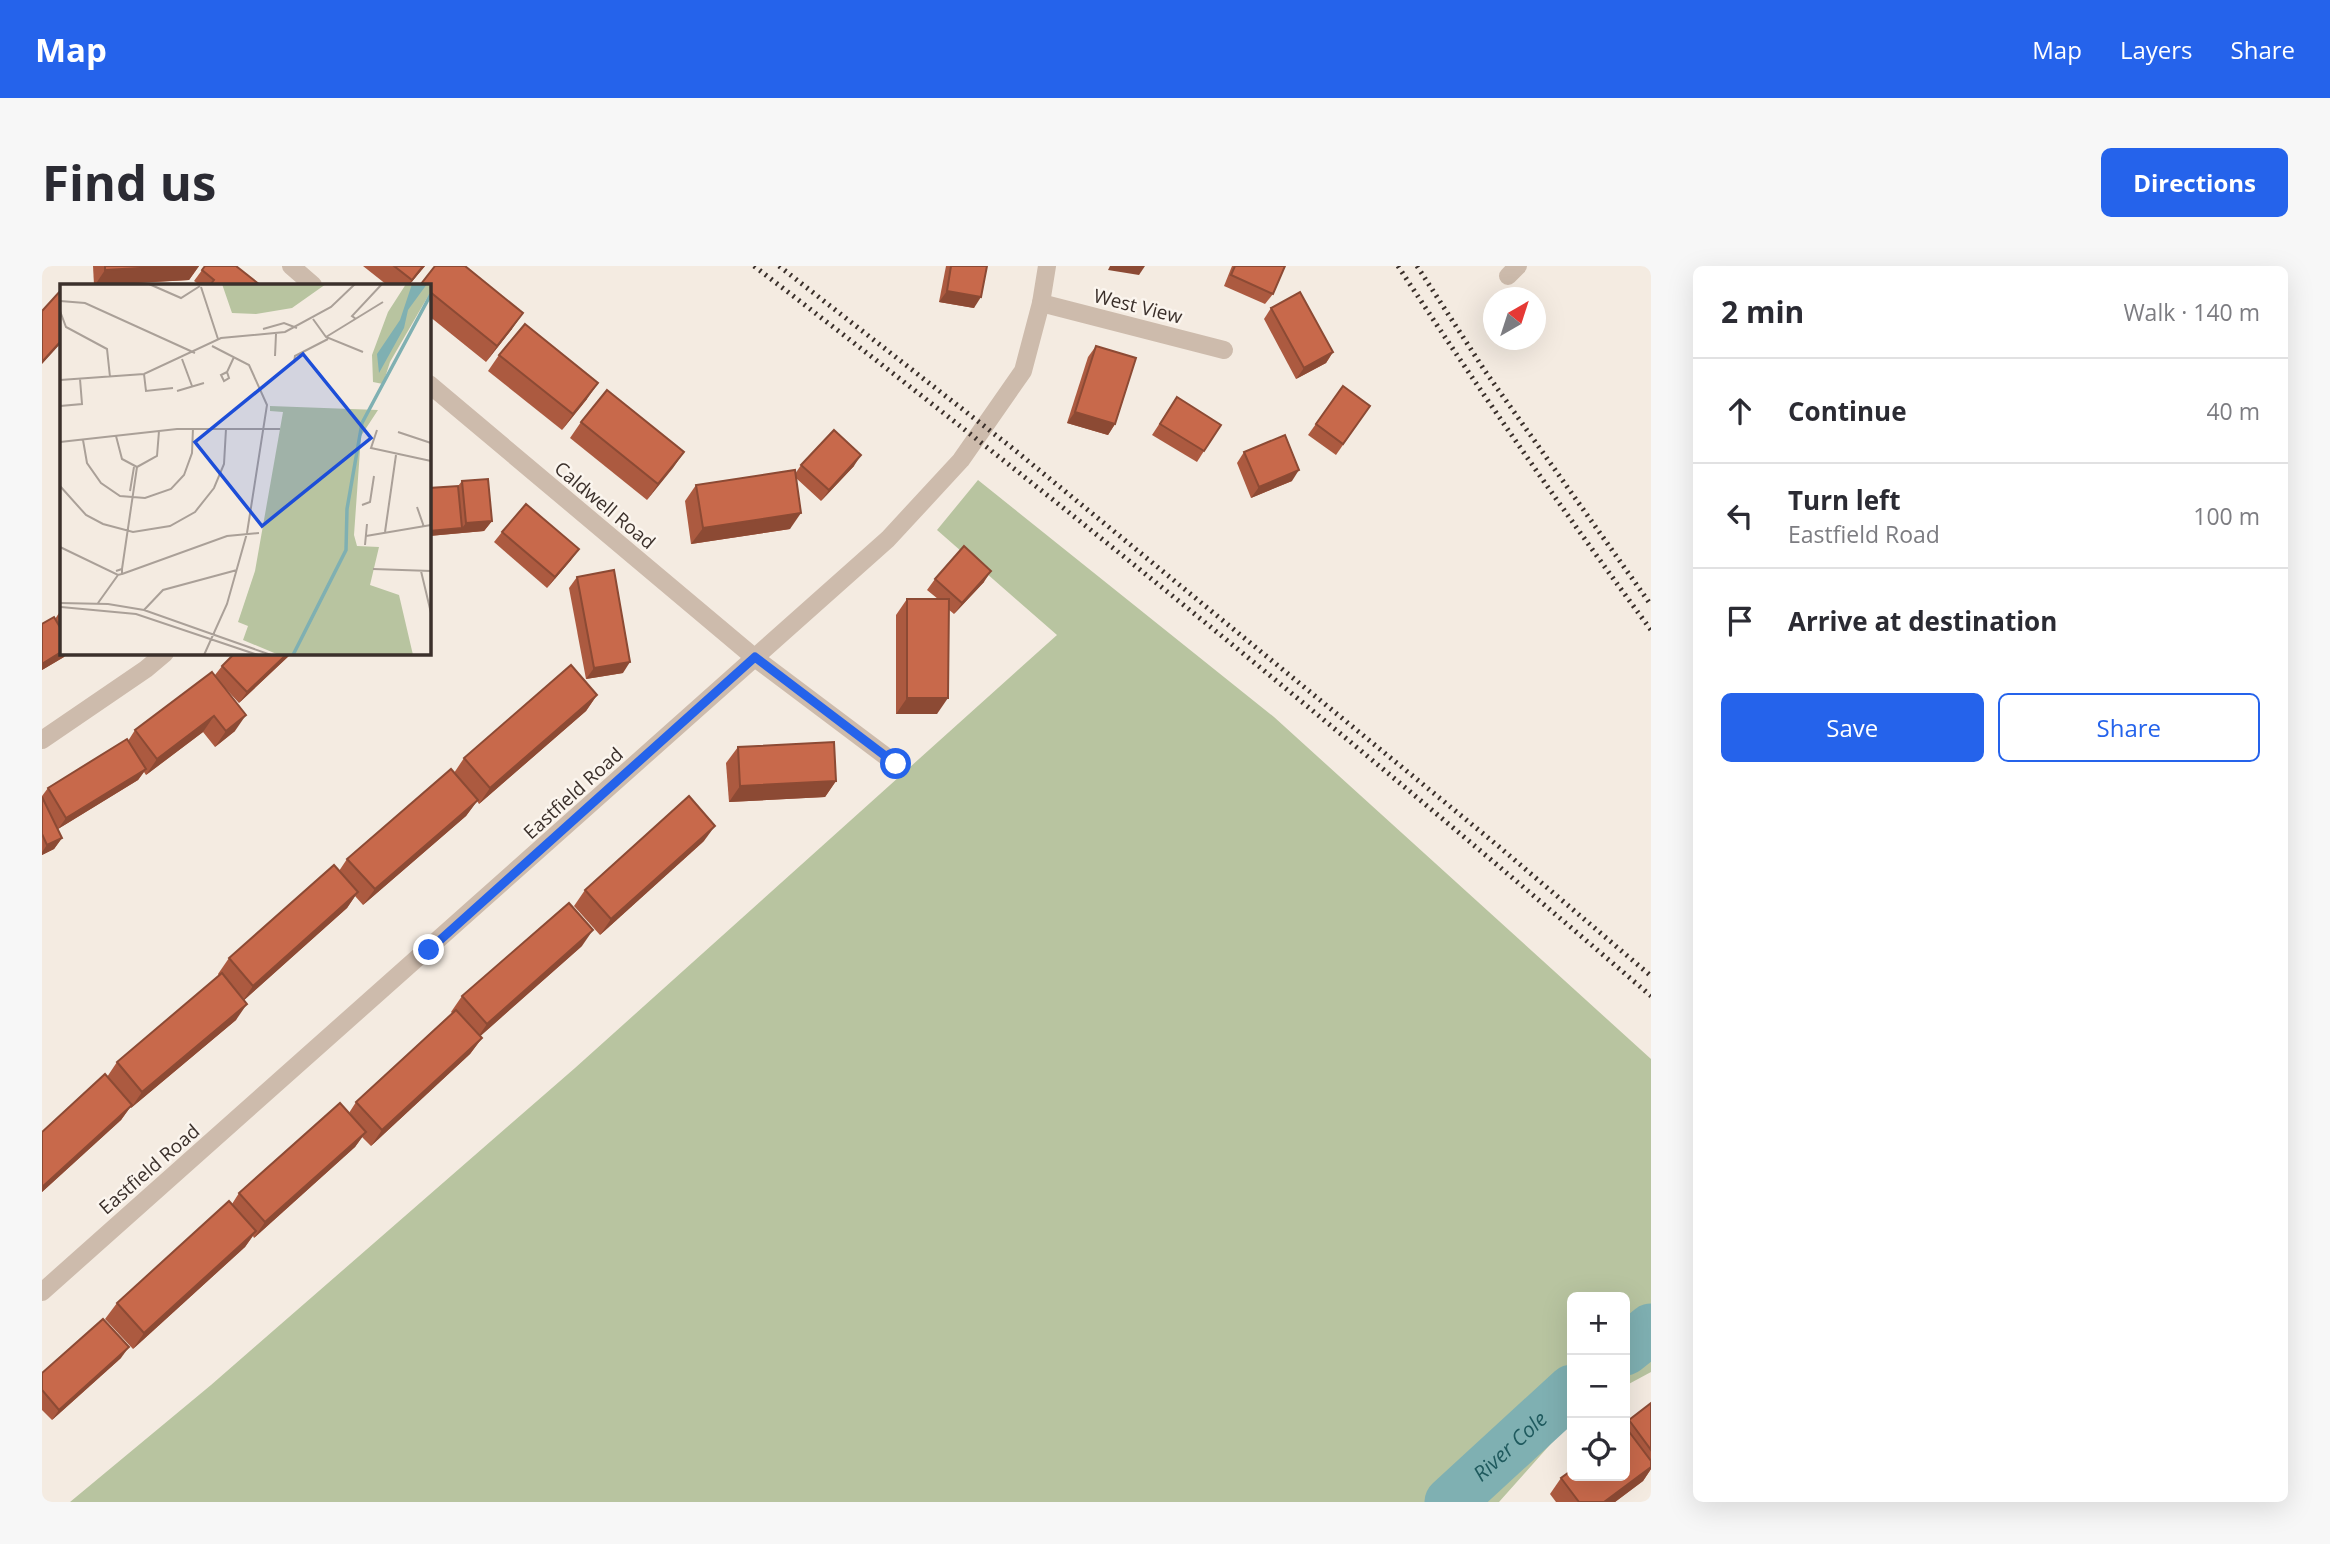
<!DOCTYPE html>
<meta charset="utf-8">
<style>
:root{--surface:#fff;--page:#f7f7f7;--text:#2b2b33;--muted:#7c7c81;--line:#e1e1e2;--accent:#2563eb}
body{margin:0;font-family:"Open Sans",sans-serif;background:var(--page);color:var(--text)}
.controls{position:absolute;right:21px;bottom:21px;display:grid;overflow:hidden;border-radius:10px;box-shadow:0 7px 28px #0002}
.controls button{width:63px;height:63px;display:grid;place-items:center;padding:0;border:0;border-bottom:2px solid var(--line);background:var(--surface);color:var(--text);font:35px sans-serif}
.compass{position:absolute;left:1441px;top:21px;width:63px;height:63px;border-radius:50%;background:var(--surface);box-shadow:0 7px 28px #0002;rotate:39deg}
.stop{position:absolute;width:21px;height:21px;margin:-16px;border:5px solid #2563eb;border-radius:50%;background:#fff}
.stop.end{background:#2563eb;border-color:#fff;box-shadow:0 2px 7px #0008}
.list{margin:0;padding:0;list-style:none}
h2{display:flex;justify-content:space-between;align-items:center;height:91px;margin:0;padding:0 28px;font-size:30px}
h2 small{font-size:23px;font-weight:400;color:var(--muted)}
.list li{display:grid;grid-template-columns:46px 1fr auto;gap:21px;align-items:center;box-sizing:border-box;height:105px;padding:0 28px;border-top:2px solid var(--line)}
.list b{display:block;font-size:26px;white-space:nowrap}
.list p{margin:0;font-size:23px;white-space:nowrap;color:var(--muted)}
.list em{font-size:23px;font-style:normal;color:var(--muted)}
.actions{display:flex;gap:14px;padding:21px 28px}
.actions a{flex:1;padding:16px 0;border:2px solid var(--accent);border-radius:10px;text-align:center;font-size:24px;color:var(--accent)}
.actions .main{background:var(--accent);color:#fff}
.icon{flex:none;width:38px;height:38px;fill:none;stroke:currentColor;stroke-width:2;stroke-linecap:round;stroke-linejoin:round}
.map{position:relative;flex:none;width:1609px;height:1236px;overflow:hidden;border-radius:10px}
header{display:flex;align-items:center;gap:42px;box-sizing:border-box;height:98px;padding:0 35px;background:var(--accent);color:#fff}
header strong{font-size:33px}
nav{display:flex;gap:38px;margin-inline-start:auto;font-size:24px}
.intro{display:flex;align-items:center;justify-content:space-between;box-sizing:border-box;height:168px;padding:0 42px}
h1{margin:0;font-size:49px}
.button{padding:18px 32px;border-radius:10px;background:var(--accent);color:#fff;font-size:24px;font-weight:700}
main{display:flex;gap:42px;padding:0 42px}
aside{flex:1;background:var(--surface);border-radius:10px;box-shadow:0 7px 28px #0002}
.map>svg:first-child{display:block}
</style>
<header>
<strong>Map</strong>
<nav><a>Map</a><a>Layers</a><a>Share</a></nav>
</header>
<div class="intro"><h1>Find us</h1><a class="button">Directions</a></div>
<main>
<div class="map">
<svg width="1609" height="1236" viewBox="0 0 1609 1236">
<rect width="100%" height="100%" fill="#f4ebe1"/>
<!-- green -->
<polygon fill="#b8c4a0" points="936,214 1232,451 1609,793 1609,1106 1583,1120 1583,1031 1530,1031 1530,1154 1457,1236 28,1236 169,1119 533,802 1015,369 895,264"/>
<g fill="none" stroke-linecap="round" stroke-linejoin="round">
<!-- river -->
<g stroke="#7fb0b2" stroke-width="51">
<polyline points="1583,1084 1609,1063"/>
<path id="s1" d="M 1408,1236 L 1530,1124"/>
</g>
<!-- minor -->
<g stroke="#cdbbac" stroke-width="18">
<polyline points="249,0 271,19"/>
<polyline points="1466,10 1476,0"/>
<polyline points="999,37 1182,84"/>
<polyline points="387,118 713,392 854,498"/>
<polyline points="0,474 104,403 123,387"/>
<polyline points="0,1026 846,273 919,194 981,105 999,37 1005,0"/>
</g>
<!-- rail -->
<g stroke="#3b302b" stroke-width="5" stroke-dasharray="2 5" stroke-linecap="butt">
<path d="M 712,0 C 1018,234 1317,479 1609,730"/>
<polyline points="737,0 969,181 1455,579 1609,710"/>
<path d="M 1356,0 C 1437,124 1521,245 1609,364"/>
<polyline points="1375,0 1443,105 1609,339"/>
</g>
</g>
<!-- wall -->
<g fill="#ac5a40">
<polygon points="51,0 157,0 147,14 64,19 52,19"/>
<polygon points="163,0 218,19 158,19 152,15"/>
<polygon points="321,0 383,0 367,19 345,19"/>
<polygon points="393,0 470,63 444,96 387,50 387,19 378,19"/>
<polygon points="904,0 945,0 932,42 897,36"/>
<polygon points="1190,0 1243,0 1231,28 1223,38 1182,20"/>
<polygon points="1229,42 1291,86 1284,97 1254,113 1222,53"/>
<polygon points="1054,80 1073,158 1066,169 1025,157 1046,91"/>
<polygon points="457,89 545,133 520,164 446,105"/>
<polygon points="1301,120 1328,140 1294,189 1266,169"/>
<polygon points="1135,131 1162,185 1155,196 1110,169"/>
<polygon points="539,156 642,186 605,234 528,172"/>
<polygon points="1202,186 1250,215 1209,232 1195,197"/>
<polygon points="759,199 812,200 779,235 754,212 748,263 649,278 643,235 654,219 753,208"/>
<polygon points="420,215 450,255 442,265 387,270 387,222 416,220"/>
<polygon points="460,266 529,294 505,322 452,276"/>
<polygon points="535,311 581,407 544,413 527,322"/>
<polygon points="893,313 942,316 912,348 906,343 895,448 854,448 854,349 865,333 896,333 885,324"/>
<polygon points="19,344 19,387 25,387 22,391 0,404 0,358 12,351 13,353"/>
<polygon points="193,387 250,387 197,437 183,422 193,465 173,481 161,466 104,509 102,506 96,514 16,563 12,557 20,572 12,583 0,589 0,530 6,522 86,475 93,464 173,409 180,400"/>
<polygon points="555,429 544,445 437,538 435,535 424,550 321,639 313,630 305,642 202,734 194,754 89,842 88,841 79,854 0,926 0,866 65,811 75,796 177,710 176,708 187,692 297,605 305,593 412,507 422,492"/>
<polygon points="696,481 794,515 783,531 687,536 684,497"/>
<polygon points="662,575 558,669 532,640 543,624"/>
<polygon points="540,680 438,770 440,772 428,788 329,880 320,871 313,881 212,972 211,970 203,981 91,1083 63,1053 75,1037 190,938 197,927 307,847 314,836 410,747 409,746 420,730"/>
<polygon points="79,1092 10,1154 0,1144 0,1107"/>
<polygon points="1609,1137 1609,1203 1601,1215 1573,1236 1514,1236 1508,1228 1519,1212 1583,1210 1583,1160 1587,1154"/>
</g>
<!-- shaded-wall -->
<g fill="#8c4a34">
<polygon points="133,0 157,0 147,14 53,19 63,4"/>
<polygon points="381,0 383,0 367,19 366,19"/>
<polygon points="1068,0 1103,0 1097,9 1066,4"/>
<polygon points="905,25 939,31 932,42 897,36"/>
<polygon points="481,47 470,63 444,96 455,80"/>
<polygon points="19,75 19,77 0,98 0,96"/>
<polygon points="1291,86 1284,97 1254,113 1262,102"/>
<polygon points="556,117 545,133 520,164 531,148"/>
<polygon points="1033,146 1073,158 1066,169 1025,157"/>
<polygon points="642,186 631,202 605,234 616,218"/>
<polygon points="819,189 812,200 779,235 787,224"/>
<polygon points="1257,204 1250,215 1209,232 1217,221"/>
<polygon points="759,247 748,263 649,278 661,262"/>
<polygon points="450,255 442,265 387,270 387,265 420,262 424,257"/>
<polygon points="537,283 529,294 505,322 513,311"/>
<polygon points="949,305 942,316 912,348 920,337"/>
<polygon points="19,386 25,387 22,391 0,404 0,398"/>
<polygon points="246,387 250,387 197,437 205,426"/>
<polygon points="588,396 581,407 544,413 552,402"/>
<polygon points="555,429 544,445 437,538 448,522"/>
<polygon points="865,432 906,432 895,448 854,448"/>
<polygon points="204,449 193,465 173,481 184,465"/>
<polygon points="172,450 161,466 104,509 115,493"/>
<polygon points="104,503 96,514 16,563 24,552"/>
<polygon points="794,515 783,531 687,536 698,520"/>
<polygon points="436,534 424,550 321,639 333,623"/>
<polygon points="673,560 662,575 558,669 569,653"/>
<polygon points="20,572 12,583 0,589 0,586 5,579"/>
<polygon points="316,626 305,642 200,736 211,720"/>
<polygon points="551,664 540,680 434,774 445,758"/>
<polygon points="205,738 194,754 89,842 100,826"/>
<polygon points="440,772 428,788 329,880 340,864"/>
<polygon points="90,839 79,854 0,926 0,921"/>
<polygon points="324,866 313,881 212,972 223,956"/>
<polygon points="214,965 203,981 91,1083 102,1067"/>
<polygon points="87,1081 79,1092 10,1154 17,1144"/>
<polygon points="1609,1201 1609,1203 1601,1215 1573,1236 1562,1236"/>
</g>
<!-- building -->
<g fill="#c8694b" stroke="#8c4a34" stroke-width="2">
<polygon points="63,0 133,0 63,4"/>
<polygon points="163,0 194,0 218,19 168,19 172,14 160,4"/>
<polygon points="352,0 381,0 370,14"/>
<polygon points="393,0 423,0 481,47 455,80 387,25 387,19 379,18"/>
<polygon points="909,0 945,0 939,31 905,25"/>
<polygon points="1193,0 1243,0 1231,28 1189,9"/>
<polygon points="19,24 19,75 0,96 0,45"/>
<polygon points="1258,26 1291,86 1262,102 1229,42"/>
<polygon points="483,58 556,117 531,148 457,89"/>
<polygon points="1054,80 1094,92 1073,158 1033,146"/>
<polygon points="1301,120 1328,140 1301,178 1274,158"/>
<polygon points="565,124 642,186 616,218 539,156"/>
<polygon points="1135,131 1179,159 1162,185 1118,158"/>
<polygon points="792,164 819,189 787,224 759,199"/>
<polygon points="1243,169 1257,204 1217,221 1202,186"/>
<polygon points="753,204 759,247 661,262 654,219"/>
<polygon points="446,213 450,255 424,257 420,215"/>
<polygon points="416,220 420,262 387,265 387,222"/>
<polygon points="484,238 537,283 513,311 460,266"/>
<polygon points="922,280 949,305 920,337 893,313"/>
<polygon points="572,304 588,396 552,402 535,311"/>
<polygon points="865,333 907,333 906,432 865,432"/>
<polygon points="12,351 19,363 19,386 0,398 0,358"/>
<polygon points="193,387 246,387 205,426 180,400"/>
<polygon points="529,399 555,429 448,522 422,492"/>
<polygon points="170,406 204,449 184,465 172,450 115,493 93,464"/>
<polygon points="85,473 104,503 24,552 6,522"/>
<polygon points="792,476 794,515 698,520 696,481"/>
<polygon points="409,503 436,534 333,623 305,593"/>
<polygon points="647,530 673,560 569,653 543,624"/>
<polygon points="0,531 20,572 5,579 0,568"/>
<polygon points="292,599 316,626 211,720 187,692"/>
<polygon points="527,637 551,664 445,758 420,730"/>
<polygon points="180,707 205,738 100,826 75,796"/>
<polygon points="414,744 440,772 340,864 314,836"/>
<polygon points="63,808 90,839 0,921 0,866"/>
<polygon points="298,837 324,866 223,956 197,927"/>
<polygon points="187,935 214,965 102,1067 75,1037"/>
<polygon points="61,1053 87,1081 17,1144 0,1124 0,1107"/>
<polygon points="1609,1137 1609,1184 1587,1154"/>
<polygon points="1585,1163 1609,1195 1609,1201 1562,1236 1537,1236 1519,1212 1530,1204 1530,1210 1583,1210 1583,1165"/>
</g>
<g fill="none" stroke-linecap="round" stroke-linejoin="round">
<!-- route -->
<polyline stroke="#2563eb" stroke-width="9" points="387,684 713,391 854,498"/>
</g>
<g text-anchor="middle" stroke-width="5" stroke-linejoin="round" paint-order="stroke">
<!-- street labels -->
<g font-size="19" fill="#3b302b" stroke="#fbf5ee">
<text transform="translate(1096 40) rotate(14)" y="7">West View</text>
<text transform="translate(563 239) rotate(40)" y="7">Caldwell Road</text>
<text transform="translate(531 527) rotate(-42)" y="7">Eastfield Road</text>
<text transform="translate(107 903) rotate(-41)" y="7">Eastfield Road</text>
</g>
<!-- water labels -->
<g font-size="21" font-style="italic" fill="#1f5a5e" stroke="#fbf5ee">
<text dy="7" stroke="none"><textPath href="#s1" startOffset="82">River Cole</textPath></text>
</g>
</g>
<!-- overview -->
<g transform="translate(18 18)">
<rect width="371" height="371" fill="#f4ebe1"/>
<path d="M 162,0 L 266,0 L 232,24 L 196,30 L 172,29 ZM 346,0 L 371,0 L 371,7 L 330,78 L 323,100 L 313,98 L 312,71 L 328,28 ZM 210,122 L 318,126 L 301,152 L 294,251 L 297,262 L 319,263 L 310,301 L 339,311 L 353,371 L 219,371 L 183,356 L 188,342 L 178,338 L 195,287 L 223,128 L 210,127 Z" fill="#b8c4a0"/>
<path d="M 352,0 L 367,0 L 348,26 L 344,44 L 319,89 L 317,70 L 340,36 Z" fill="#7fb0b2"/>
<path fill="none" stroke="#7fb0b2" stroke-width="3.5" d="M 233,371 L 286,266 L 287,225 L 302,139 L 371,10"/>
<path fill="none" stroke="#aaa098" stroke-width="2" d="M 89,0 L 121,14 L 140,2M 141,3 L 158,55M 0,17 L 25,19 L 135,69M 0,27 L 6,43 L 47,65 L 50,93M 253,35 L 266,53 L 303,68M 296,35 L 292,32 L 322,0M 203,45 L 224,39 L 237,44M 266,53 L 323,18M 215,72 L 216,50M 122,75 L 132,102M 234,79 L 235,72 L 268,55M 167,88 L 161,91 L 164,97 L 169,94 L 167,88 L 174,73M 84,90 L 86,107 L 113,104M 0,96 L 84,90 L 161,54 L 225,48 L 271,23 L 295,0M 117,107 L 144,99M 0,122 L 22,120 L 20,95M 317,146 L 311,164 L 371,177M 338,148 L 371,159M 56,152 L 62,175 L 77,183 L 97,172 L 99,147M 23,156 L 27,179 L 41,199 L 60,212 L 85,214 L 111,205 L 124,191 L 132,169 L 133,144M 0,158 L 117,145 L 220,145M 0,202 L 26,231 L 43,240 L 73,248 L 110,242 L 135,228 L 154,204 L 164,180 L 166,145M 70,207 L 74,183M 302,221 L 310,218 L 314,192M 357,223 L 364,243M 325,248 L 336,171M 306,252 L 371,241M 305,261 L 307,240M 0,263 L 58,291 L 62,290 L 62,285 L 56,287M 62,285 L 77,183M 313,285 L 371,287M 361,287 L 371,329M 62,290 L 167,252 L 199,249M 0,319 L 48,320 L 84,326 L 211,371M 38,319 L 58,291M 1,323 L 76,330 L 198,371M 84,326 L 103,306 L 177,286M 144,371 L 167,320 L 187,249 L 207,121 L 189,81 L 152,62"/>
<path fill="#1d4ed8" fill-opacity="0.15" stroke="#1d4ed8" stroke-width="3.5" d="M 243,70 L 311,154 L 202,242 L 135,158 Z"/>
<rect width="371" height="371" fill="none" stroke="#3b302b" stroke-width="3.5"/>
</g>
</svg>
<div class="controls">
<button>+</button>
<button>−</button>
<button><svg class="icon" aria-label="locate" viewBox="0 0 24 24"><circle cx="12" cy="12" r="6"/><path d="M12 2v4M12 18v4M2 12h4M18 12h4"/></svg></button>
</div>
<svg class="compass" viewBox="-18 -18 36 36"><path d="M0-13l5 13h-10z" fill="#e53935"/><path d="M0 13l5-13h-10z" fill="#7c7c81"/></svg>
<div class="stop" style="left:854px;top:498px"></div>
<div class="stop end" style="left:387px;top:684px"></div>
</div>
<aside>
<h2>2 min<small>Walk · 140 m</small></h2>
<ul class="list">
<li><svg class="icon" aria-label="ahead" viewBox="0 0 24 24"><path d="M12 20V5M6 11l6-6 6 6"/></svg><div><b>Continue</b></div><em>40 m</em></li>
<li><svg class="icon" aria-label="left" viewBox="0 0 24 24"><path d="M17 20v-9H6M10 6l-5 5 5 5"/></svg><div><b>Turn left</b><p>Eastfield Road</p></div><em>100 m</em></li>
<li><svg class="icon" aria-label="arrive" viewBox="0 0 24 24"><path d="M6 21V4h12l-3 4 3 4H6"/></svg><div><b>Arrive at destination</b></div></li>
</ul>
<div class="actions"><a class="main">Save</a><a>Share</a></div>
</aside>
</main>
